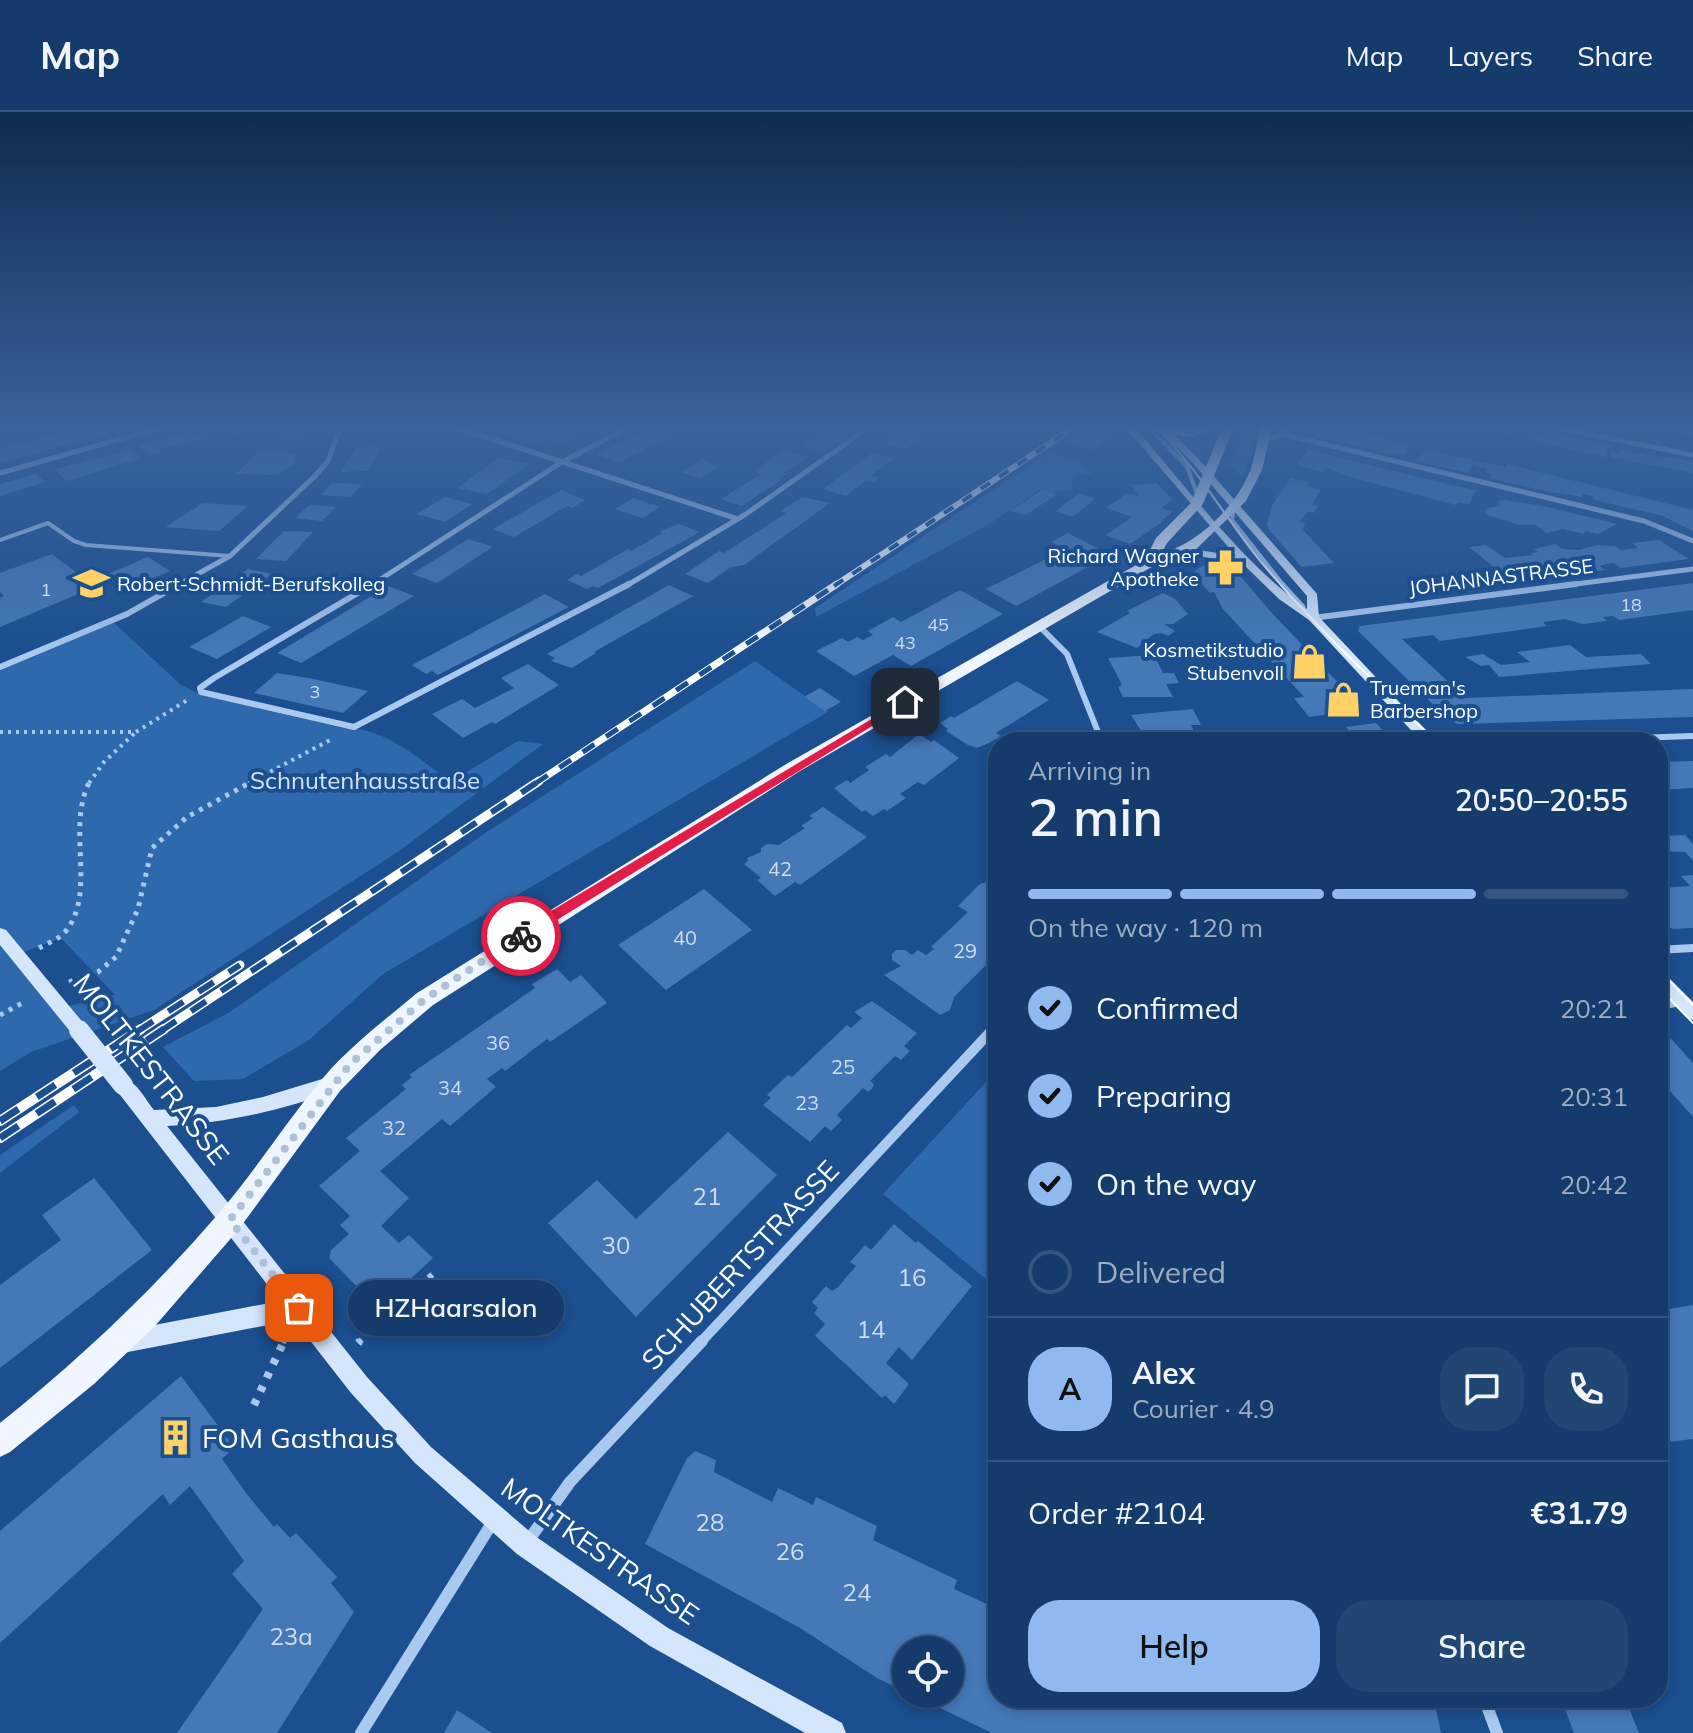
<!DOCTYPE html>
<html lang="en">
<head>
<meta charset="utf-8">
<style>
	body { margin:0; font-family:Mulish,sans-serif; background:#214673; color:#f1f3f6; height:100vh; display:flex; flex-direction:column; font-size:30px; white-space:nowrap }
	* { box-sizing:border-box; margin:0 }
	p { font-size:26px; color:#9dadc1 }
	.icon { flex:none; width:44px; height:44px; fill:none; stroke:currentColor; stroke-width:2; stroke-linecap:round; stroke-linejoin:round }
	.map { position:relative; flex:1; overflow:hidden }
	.panel { position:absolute; left:988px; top:620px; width:680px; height:976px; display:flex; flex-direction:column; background:#143b6b; border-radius:32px; box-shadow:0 4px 12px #0003,0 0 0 2px #33557e }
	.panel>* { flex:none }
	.tools { position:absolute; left:892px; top:1524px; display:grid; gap:16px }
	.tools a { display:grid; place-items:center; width:72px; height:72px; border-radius:50%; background:#143b6b; box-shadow:0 4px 12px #0003,0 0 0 2px #33557e; font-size:40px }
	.pin { position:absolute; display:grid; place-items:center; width:68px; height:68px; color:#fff; margin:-34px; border-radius:16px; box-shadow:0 4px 12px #0006 }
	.courier { position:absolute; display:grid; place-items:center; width:80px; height:80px; margin:-40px; border:6px solid #e11d48; border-radius:50%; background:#fff; color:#222; box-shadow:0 2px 10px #0007 }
	.bubble { position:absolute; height:56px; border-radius:28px; background:#143b6b; box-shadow:0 4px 12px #0003,0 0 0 2px #33557e; font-size:26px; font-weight:600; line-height:56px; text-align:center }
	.headline em { font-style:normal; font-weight:600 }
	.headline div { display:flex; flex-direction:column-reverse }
	.headline { display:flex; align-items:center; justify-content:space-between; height:136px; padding:0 40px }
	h1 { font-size:52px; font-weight:600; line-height:60px }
	.bar { display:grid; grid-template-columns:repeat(4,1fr); gap:12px 8px; align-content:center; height:96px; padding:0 40px }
	.bar i { height:10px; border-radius:6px; background:#33557e }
	.bar .selected { background:#90b9f0 }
	.bar p { grid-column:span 4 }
	.line { display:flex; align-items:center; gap:20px; padding:0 40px; border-top:2px solid #33557e }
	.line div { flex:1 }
	.round { display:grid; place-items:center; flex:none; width:84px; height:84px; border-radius:32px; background:#214673 }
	ol { padding:0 40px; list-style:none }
	li { display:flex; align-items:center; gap:24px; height:88px }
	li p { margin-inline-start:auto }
	li .icon { padding:8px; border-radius:50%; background:#90b9f0; color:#111; stroke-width:4 }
	li:last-child { color:#9dadc1 }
	li i { width:44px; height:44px; border:4px solid #33557e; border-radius:50% }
	.cta { display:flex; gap:16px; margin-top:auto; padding:16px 40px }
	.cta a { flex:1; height:92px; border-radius:32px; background:#90b9f0; color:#111; font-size:32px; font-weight:600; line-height:92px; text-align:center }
	.cta a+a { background:#214673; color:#f1f3f6 }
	header { display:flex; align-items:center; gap:48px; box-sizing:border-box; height:112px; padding:0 40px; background:#143b6b; border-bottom:2px solid #33557e }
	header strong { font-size:38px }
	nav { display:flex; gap:44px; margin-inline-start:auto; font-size:28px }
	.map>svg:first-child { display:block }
</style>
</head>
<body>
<header>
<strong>Map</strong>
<nav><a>Map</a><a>Layers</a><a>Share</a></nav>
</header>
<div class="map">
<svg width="1693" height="1621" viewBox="0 0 1693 1621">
	<rect width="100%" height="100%" fill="#1b4f8f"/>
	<path fill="#2e69ad" d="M1245 316H1256L1243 365 1230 353Z
		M1050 340 1079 349 1091 362 1073 364 1072 378 1053 380 1042 376 986 414 816 505 815 496Z
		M112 509 181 573 201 583 343 616C384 615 419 646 450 670L518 629 543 632 399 739 154 898 31 940 0 959V823L60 896 115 883 61 826 19 842 0 819V555Z
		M755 549 828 600 383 862 309 928 243 967 194 969 163 935 230 900 488 719Z
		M998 957V1177L883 1082Z
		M74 993 79 1000 0 1061V1043Z"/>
	<path fill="#4478b7" d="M76 316 125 317 0 351V338L5 335Z
		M224 316H259V317L229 324Z
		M278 316 308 317 311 316 307 325 285 328H281L282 322H277Z
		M485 316H533L554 323 569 316 583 321 562 332 546 327 535 332Z
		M654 316H687L619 350 596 343 637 321 641 323Z
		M827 316 853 318 823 340 802 334Z
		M931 316 907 337 885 332 903 316Z
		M1067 316 1076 319 1100 316 1118 321 1094 338 1063 328 1072 322 1054 317Z
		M1322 316H1353L1352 318 1410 333 1405 342 1400 341 1397 344 1317 324Z
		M1481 316H1519L1516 325Z
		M1662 316H1693V326L1661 317Z
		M192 320 194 323 210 320 214 324 160 337 161 341 150 343 138 333Z
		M1525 320 1547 325 1549 320 1609 332 1606 345 1532 329 1533 326 1524 325Z
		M382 334 369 359 341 360 355 336Z
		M131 337 141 346 83 364 66 369 55 357Z
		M785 338 808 345 783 361 786 362 778 367 781 368 742 394 721 387 761 362 753 359Z
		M1308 338 1452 373 1476 378 1469 392 1458 390 1456 393 1350 365 1326 355 1323 360 1298 354 1300 350H1298Z
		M1427 338 1506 355 1507 352 1693 398V419L1663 404 1595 388 1592 384 1583 382 1582 385 1545 379 1490 366 1492 362 1487 361V357L1472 353 1468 361 1415 349Z
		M1621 339 1693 349V361L1610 345V340L1620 342Z
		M258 340 298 341 293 347 297 350 277 363 236 362Z
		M872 341 894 346 871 364 878 366 873 370 866 368 846 384 823 377Z
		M499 346 529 352 487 382 457 376Z
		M703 347 719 355 700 366 681 360Z
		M36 362 45 370 0 384V372Z
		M1291 366 1309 370 1306 374 1320 378 1312 393 1318 394 1314 401 1309 399 1299 410 1305 411 1303 418 1334 451 1302 455 1269 418 1267 412 1272 393Z
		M332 371 362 372 351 385 321 383Z
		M1157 371 1172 388 1161 396 1172 400 1160 410H1162L1130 432 1106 423 1132 405 1106 396 1127 381 1139 384 1130 373Z
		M1043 377 1057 382 1026 403 1010 399Z
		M561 378 585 388 572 396 567 394 514 425 493 417Z
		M1079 381 1095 387 1072 405 1056 399Z
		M445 385 473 392 445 410 417 402Z
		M802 385 830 391 744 453 731 455 708 471 685 462 719 439 724 441 786 401 780 399Z
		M633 386 660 395 642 406 615 397Z
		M1505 388 1543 394 1617 412 1598 422 1585 419 1584 422 1563 417 1546 421 1536 413H1520L1484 402 1487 396 1500 394 1499 389Z
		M203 391 248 394 219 419 166 415Z
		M310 393 336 395 322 409 295 406Z
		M679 412 700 420 598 476 593 474 587 477 567 468 577 462 581 464 628 437 631 439 663 421 659 420Z
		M284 419 313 420 286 449 256 447Z
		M1068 421 1110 443 1016 494 986 477 1066 437 1051 430Z
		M468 427 493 435 437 471 412 462Z
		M1659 428 1689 447 1621 456 1614 451 1605 452 1600 454 1605 458 1512 470 1469 435 1486 433 1505 446 1533 443 1530 441 1538 440 1534 437 1555 432 1562 437 1579 438 1597 433 1615 434 1621 438 1638 436 1632 431Z
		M52 442 89 470 148 445 170 459 130 476 116 466 0 515V486L4 484 0 480V461Z
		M1229 451 1271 500 1363 597 1309 605 1294 586 1304 585 1223 497 1214 480 1210 481 1192 461 1202 454Z
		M248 457 272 462 226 495 201 490Z
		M1693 471V498L1619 508 1613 504 1603 505 1607 509 1583 512 1565 507 1543 510 1547 514 1440 529 1433 523 1402 527 1466 586 1693 577V605L1458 612 1449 608 1358 519 1360 514Z
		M669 473 693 484 594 540 596 541 572 556 551 549 555 546 547 542Z
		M388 474 414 484 301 551 277 541Z
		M960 478 1003 502 911 554 893 543 854 564 816 539 842 526 848 530 857 525 863 528 873 523 868 519 893 505 901 510Z
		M1163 481 1175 487 1188 502 1173 512H1164L1175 519 1168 524 1161 521 1154 522 1137 536 1097 520 1130 501 1127 499Z
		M545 482 569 495 438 563 432 559 426 562 412 553Z
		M243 504 271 515 217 547 189 535Z
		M1570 533 1586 545 1641 542 1651 552 1499 565 1489 553 1481 554 1465 545 1483 542 1501 553 1530 550 1517 540Z
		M1154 543 1163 561H1174L1179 571 1166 572 1173 585H1123L1118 575 1122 573 1108 546Z
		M528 552 559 573 495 612 492 610 463 626 432 602 462 587 475 596 514 576 501 566Z
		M277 561 314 567 368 579 343 601 254 581Z
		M1017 569 1049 588 996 621 1001 624 989 631 977 636 968 633 946 619 948 617 940 611 951 604 954 606Z
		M820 576 841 590 825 599 804 585Z
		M1193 597 1201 613H1191L1199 630H1148L1131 603Z
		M1376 611 1394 630H1359L1346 615Z
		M919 622 931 630 934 628 959 646 924 673 918 670 900 682 906 686 887 699 884 697 873 704 865 698 862 700 834 676 847 668 850 671 869 658 865 655 886 642 890 645Z
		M1693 649V676L1658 678V650Z
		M823 695 867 725 800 773 795 770 775 784 757 768 761 766 744 752 748 749 747 746 761 740V736L767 732 779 733 805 716 801 714 813 706 809 704Z
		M1685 723 1693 732V749L1685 740 1658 739V724Z
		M1693 763V816L1673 817 1658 811V770L1664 776 1690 774 1681 764Z
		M987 770 995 776 998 773V841L954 885 950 898 940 903 884 863 901 854 892 848V842L896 838H905L912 843 918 838 926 843 934 837 931 835 968 800 958 794 980 772Z
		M704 777 752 818 666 878 618 833Z
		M557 857 570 870 581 863 607 891 550 930 547 927 505 959 502 956 487 967 496 975 450 1014 442 1007 380 1059 409 1086 381 1114 399 1131 409 1123 433 1146 379 1197 329 1146 331 1138 349 1122 340 1113 350 1104 319 1074 360 1039 346 1026 406 977 402 973 412 965 409 963 515 890 535 876 532 872Z
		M872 889 917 921 904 934 910 939 901 948 895 944 870 969 874 972 872 977 868 980 863 976 837 1003 842 1008 831 1019 825 1014 810 1030 763 993 771 986 767 983 788 963 792 965 847 913 851 916 862 906 854 900Z
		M1665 920 1693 951V1005L1663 971 1658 972V922Z
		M728 1020 777 1063 636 1205 548 1111 597 1068 636 1107Z
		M94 1066 152 1138 0 1256V1173L61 1128 42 1103Z
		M894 1112 916 1131 918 1129 972 1174 912 1248 899 1235 886 1251 909 1272 894 1292 885 1283 882 1286 815 1224 825 1212 814 1201 818 1196 812 1190 826 1174 832 1179 838 1175 856 1154 850 1150 865 1133 871 1138Z
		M1693 1193V1327L1668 1330 1658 1313V1211L1670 1209 1663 1198Z
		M181 1264 234 1335 222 1347 246 1381 274 1415 277 1412 290 1426 296 1421 337 1465 331 1471 354 1500 277 1621H177L263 1497 232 1462 244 1449 190 1374 170 1393 163 1382 0 1531V1419Z
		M695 1339 716 1348 714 1360 772 1390 778 1376 813 1393 816 1385 877 1414 873 1428 957 1468 954 1477 998 1497V1586H1421L1434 1588 1441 1621H992L911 1582H950V1538H906V1580L877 1566 800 1516 645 1432 687 1346Z
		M1573 1586H1625L1639 1621H1574L1562 1589H1574Z
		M457 1598 492 1621H444Z"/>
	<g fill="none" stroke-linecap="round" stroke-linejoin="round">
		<path stroke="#a9c9ee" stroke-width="4" stroke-dasharray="3 5" stroke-linecap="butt" d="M0 620H136L189 587
			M89 671 104 650 136 620
			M249 671 332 627"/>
		<path stroke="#a9c9ee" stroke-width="5" stroke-dasharray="4 6" stroke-linecap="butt" d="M39 836C48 831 59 827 65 820 98 781 65 715 90 669
			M69 870 98 860 116 845 138 797 152 736 187 705 253 669
			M0 903 26 889"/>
		<path stroke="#a9c9ee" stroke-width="6" stroke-dasharray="5 7" stroke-linecap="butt" d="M283 1231 287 1222
			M358 1231 435 1160"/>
		<path stroke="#a9c9ee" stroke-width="8" stroke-dasharray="6 9" stroke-linecap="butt" d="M358 1231 360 1229
			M254 1293 284 1229"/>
		<path stroke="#a9c9ee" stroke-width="4" d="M1149 316 1187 354 1197 382
			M1234 396 1232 408 1284 474
			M0 428 48 411 74 429 86 433 230 444"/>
		<path stroke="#a9c9ee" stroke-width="5" d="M1282 472 1303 495"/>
		<path stroke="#a9c9ee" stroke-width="5" d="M458 316 738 407
			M1557 316 1693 343
			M1282 322 1644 409 1693 429
			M1263 329 1282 322 1288 316
			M0 361 159 316
			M176 474 230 444 315 364 328 349 340 316
			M370 474 562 350 627 316
			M626 474 746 402 868 316
			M1560 474 1693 457"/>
		<path stroke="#a9c9ee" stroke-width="6" d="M373 472 214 566 200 576 201 580 354 615 629 472
			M1313 506 1576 472
			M1039 514 1067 542 1102 630
			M0 555 127 502 180 472
			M1518 630 1693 624"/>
		<path stroke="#a9c9ee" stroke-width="8" d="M1658 838 1693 836
			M1658 894 1681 890
			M991 919 998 912"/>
		<path stroke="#a9c9ee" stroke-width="10" d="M700 1231 993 917"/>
		<path stroke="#a9c9ee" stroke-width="12" d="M528 1429 570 1370 702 1229
			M1484 1586 1497 1621
			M361 1621 494 1408"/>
		<path fill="#d6e6fa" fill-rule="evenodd" d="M1126 316H1135C1187 375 1243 452 1307 497V484L1191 349 1157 316 1191 319 1220 316 1191 325 1173 322 1197 345 1317 482 1319 505 1437 630H1422L1309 508 1279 487 1243 452 1182 441 1181 439 1186 436 1236 444Z
			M0 816 6 818 85 913 88 918 85 923 79 925 73 923 0 833Z
			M1658 859 1664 861 1693 890V908L1687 906 1658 877Z
			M332 964 338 966 341 972 338 978C282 998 227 1011 167 1014L367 1265 431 1335 535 1424 668 1516 842 1611 846 1621H805L650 1534 517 1442 415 1351 351 1281 294 1208 123 1241 115 1238 112 1230 115 1222 123 1219 280 1189 117 979 114 973 117 967C133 962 144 986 154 998L216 995 263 985Z"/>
		<path fill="#f0f6ff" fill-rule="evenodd" d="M1222 316H1233L1203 392 1167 431 1161 442C1198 431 1235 396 1250 359 1255 346 1257 330 1260 316H1272L1262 358 1246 389 1191 442 1155 453 800 659 433 893 380 938 340 979 239 1117 155 1214 94 1272 10 1340 0 1345V1311C80 1247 152 1179 219 1101 256 1058 286 1010 323 966 350 934 385 908 417 881L788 651 1145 448 1156 426 1191 391Z"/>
		<path stroke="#fff" stroke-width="2" d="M1156 316C1198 356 1225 406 1262 451 1315 515 1377 572 1437 630
			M1658 857 1693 893
			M1658 874 1693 911"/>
		<defs>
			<path id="rail-far3" d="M834 474 1073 316"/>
			<path id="rail-far2" d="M536 671 837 472"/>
			<path id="rail-far1" d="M138 919 240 853
				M161 919 539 669"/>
			<path id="rail" d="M0 1009 141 917
				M0 1026 164 917"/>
		</defs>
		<use href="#rail-far3" stroke="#fff" stroke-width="6"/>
		<use href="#rail-far2" stroke="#fff" stroke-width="7"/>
		<use href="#rail-far1" stroke="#fff" stroke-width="9"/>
		<use href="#rail" stroke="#fff" stroke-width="10"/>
		<use href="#rail-far3" stroke="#1b4f8f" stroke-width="4" stroke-dasharray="11" stroke-linecap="butt"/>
		<use href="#rail-far2" stroke="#1b4f8f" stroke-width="5" stroke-dasharray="14" stroke-linecap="butt"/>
		<use href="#rail-far1" stroke="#1b4f8f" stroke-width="6" stroke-dasharray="18" stroke-linecap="butt"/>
		<use href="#rail" stroke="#1b4f8f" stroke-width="7" stroke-dasharray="22" stroke-linecap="butt"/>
		<path stroke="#d6e6fa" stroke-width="20" d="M79 918 123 973"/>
	</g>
	<linearGradient id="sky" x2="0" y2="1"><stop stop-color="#0f2b4f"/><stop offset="0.58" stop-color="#39639b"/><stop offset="1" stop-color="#39639b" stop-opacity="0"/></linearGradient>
	<rect width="1693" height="543" fill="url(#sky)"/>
	<path fill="#e11d48" d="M905 587 908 588V592L526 827H516V820Z"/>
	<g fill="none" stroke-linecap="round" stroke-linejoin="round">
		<path stroke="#afc1d8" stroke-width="8" stroke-dasharray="0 14.4" d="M299 1196 230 1108 350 952 425 887 521 824"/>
	</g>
	<defs>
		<symbol id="pharmacy-bare" viewBox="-9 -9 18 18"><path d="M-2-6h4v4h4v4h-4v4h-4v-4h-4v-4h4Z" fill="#ffd166" stroke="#1b4f8f" stroke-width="2.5" paint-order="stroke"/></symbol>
		<symbol id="university-bare" viewBox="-9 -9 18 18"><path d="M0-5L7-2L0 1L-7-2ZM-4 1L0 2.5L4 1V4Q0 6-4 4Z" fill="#ffd166" stroke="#1b4f8f" stroke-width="2.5" paint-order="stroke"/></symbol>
		<symbol id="shop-bare" viewBox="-9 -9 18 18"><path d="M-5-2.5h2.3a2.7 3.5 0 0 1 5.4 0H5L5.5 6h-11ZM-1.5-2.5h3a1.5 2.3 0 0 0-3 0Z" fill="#ffd166" stroke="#1b4f8f" stroke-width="2.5" paint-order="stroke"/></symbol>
		<symbol id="building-bare" viewBox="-9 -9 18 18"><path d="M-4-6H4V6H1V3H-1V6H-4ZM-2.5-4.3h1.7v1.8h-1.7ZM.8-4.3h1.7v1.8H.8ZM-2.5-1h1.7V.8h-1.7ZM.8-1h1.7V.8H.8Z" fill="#ffd166" stroke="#1b4f8f" stroke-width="2.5" paint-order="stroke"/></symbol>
	</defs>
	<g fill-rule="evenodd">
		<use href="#pharmacy-bare" x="1200" y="430" width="51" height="51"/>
		<use href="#university-bare" x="66" y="446" width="51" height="51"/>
		<use href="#shop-bare" x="1284" y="524" width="51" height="51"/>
		<use href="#shop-bare" x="1318" y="562" width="51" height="51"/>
		<use href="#building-bare" x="150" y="1300" width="51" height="51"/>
	</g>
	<g text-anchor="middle" stroke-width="8" stroke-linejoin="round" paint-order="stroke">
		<g font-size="18" fill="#d0dded">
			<text x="46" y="484">1</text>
			<text x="1631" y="499">18</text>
			<text x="938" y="519">45</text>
			<text x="905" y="537">43</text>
			<text x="315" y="586">3</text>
		</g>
		<g font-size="20" fill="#fff" stroke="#1b4f8f" text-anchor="end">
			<text x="1199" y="451">Richard Wagner<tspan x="1199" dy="23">Apotheke</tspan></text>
			<text x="117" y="479" text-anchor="start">Robert-Schmidt-Berufskolleg</text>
			<text x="1284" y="545">Kosmetikstudio<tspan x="1284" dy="23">Stubenvoll</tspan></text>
			<text x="1370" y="583" text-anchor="start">Trueman's<tspan x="1370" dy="23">Barbershop</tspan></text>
		</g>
		<g font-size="20" fill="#fff" stroke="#1b4f8f">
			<text transform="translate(1501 465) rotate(-7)" y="7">JOHANNASTRASSE</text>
		</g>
		<g font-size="20" fill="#d0dded">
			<text x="780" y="764">42</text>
			<text x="685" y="833">40</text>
			<text x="965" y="846">29</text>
			<text x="498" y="938">36</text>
			<text x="843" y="962">25</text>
			<text x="450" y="983">34</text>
			<text x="807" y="998">23</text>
			<text x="394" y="1023">32</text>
		</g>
		<g font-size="24" fill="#cfe3fa" stroke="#1b4f8f">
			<text x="365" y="677">Schnutenhausstraße</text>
		</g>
		<g font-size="24" fill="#d0dded">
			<text x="707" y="1093">21</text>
			<text x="616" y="1142">30</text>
			<text x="912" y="1174">16</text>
			<text x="871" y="1226">14</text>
			<text x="710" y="1419">28</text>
			<text x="790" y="1448">26</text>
			<text x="857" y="1489">24</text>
			<text x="291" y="1533">23a</text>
		</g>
		<g font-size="28" fill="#fff" stroke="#1b4f8f">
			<text transform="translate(151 957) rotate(52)" y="10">MOLTKESTRASSE</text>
			<text transform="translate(740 1153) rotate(-47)" y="10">SCHUBERTSTRASSE</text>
			<text transform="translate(600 1439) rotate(35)" y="10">MOLTKESTRASSE</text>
		</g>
		<g font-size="28" fill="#fff" stroke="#1b4f8f" text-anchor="start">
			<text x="202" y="1336">FOM Gasthaus</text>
		</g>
	</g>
</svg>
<div class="tools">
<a><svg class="icon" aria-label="locate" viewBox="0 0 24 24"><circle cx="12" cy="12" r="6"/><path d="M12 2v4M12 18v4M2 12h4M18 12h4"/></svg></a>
</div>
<div class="pin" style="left:299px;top:1196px;background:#ea580c"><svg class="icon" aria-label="bag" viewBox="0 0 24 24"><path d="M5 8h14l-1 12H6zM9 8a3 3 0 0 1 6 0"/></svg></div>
<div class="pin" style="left:905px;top:590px;background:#1f2937"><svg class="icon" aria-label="home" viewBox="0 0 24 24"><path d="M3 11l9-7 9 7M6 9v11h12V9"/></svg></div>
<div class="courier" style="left:521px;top:824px"><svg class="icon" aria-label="bike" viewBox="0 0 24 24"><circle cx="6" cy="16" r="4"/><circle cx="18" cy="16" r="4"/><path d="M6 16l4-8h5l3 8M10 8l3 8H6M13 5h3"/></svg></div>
<div class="bubble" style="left:348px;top:1168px;width:216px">HZHaarsalon</div>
<section class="panel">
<div class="headline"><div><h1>2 min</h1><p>Arriving in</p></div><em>20:50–20:55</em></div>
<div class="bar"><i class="selected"></i><i class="selected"></i><i class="selected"></i><i></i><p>On the way · 120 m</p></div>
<ol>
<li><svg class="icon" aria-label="check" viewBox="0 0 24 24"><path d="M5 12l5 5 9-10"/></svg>Confirmed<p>20:21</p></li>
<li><svg class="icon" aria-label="check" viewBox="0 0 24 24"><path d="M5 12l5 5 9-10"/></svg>Preparing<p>20:31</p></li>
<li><svg class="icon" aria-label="check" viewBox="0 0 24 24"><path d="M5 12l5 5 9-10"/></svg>On the way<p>20:42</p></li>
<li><i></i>Delivered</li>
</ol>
<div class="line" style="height:144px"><b class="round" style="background:#90b9f0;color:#111">A</b><div><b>Alex</b><p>Courier · 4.9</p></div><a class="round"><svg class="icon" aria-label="chat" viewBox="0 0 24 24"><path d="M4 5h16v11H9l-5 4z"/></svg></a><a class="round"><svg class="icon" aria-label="phone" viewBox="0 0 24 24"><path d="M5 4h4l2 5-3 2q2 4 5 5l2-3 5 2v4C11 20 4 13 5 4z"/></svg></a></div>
<div class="line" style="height:104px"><div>Order #2104</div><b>€31.79</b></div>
<div class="cta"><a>Help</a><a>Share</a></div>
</section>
</div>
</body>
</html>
